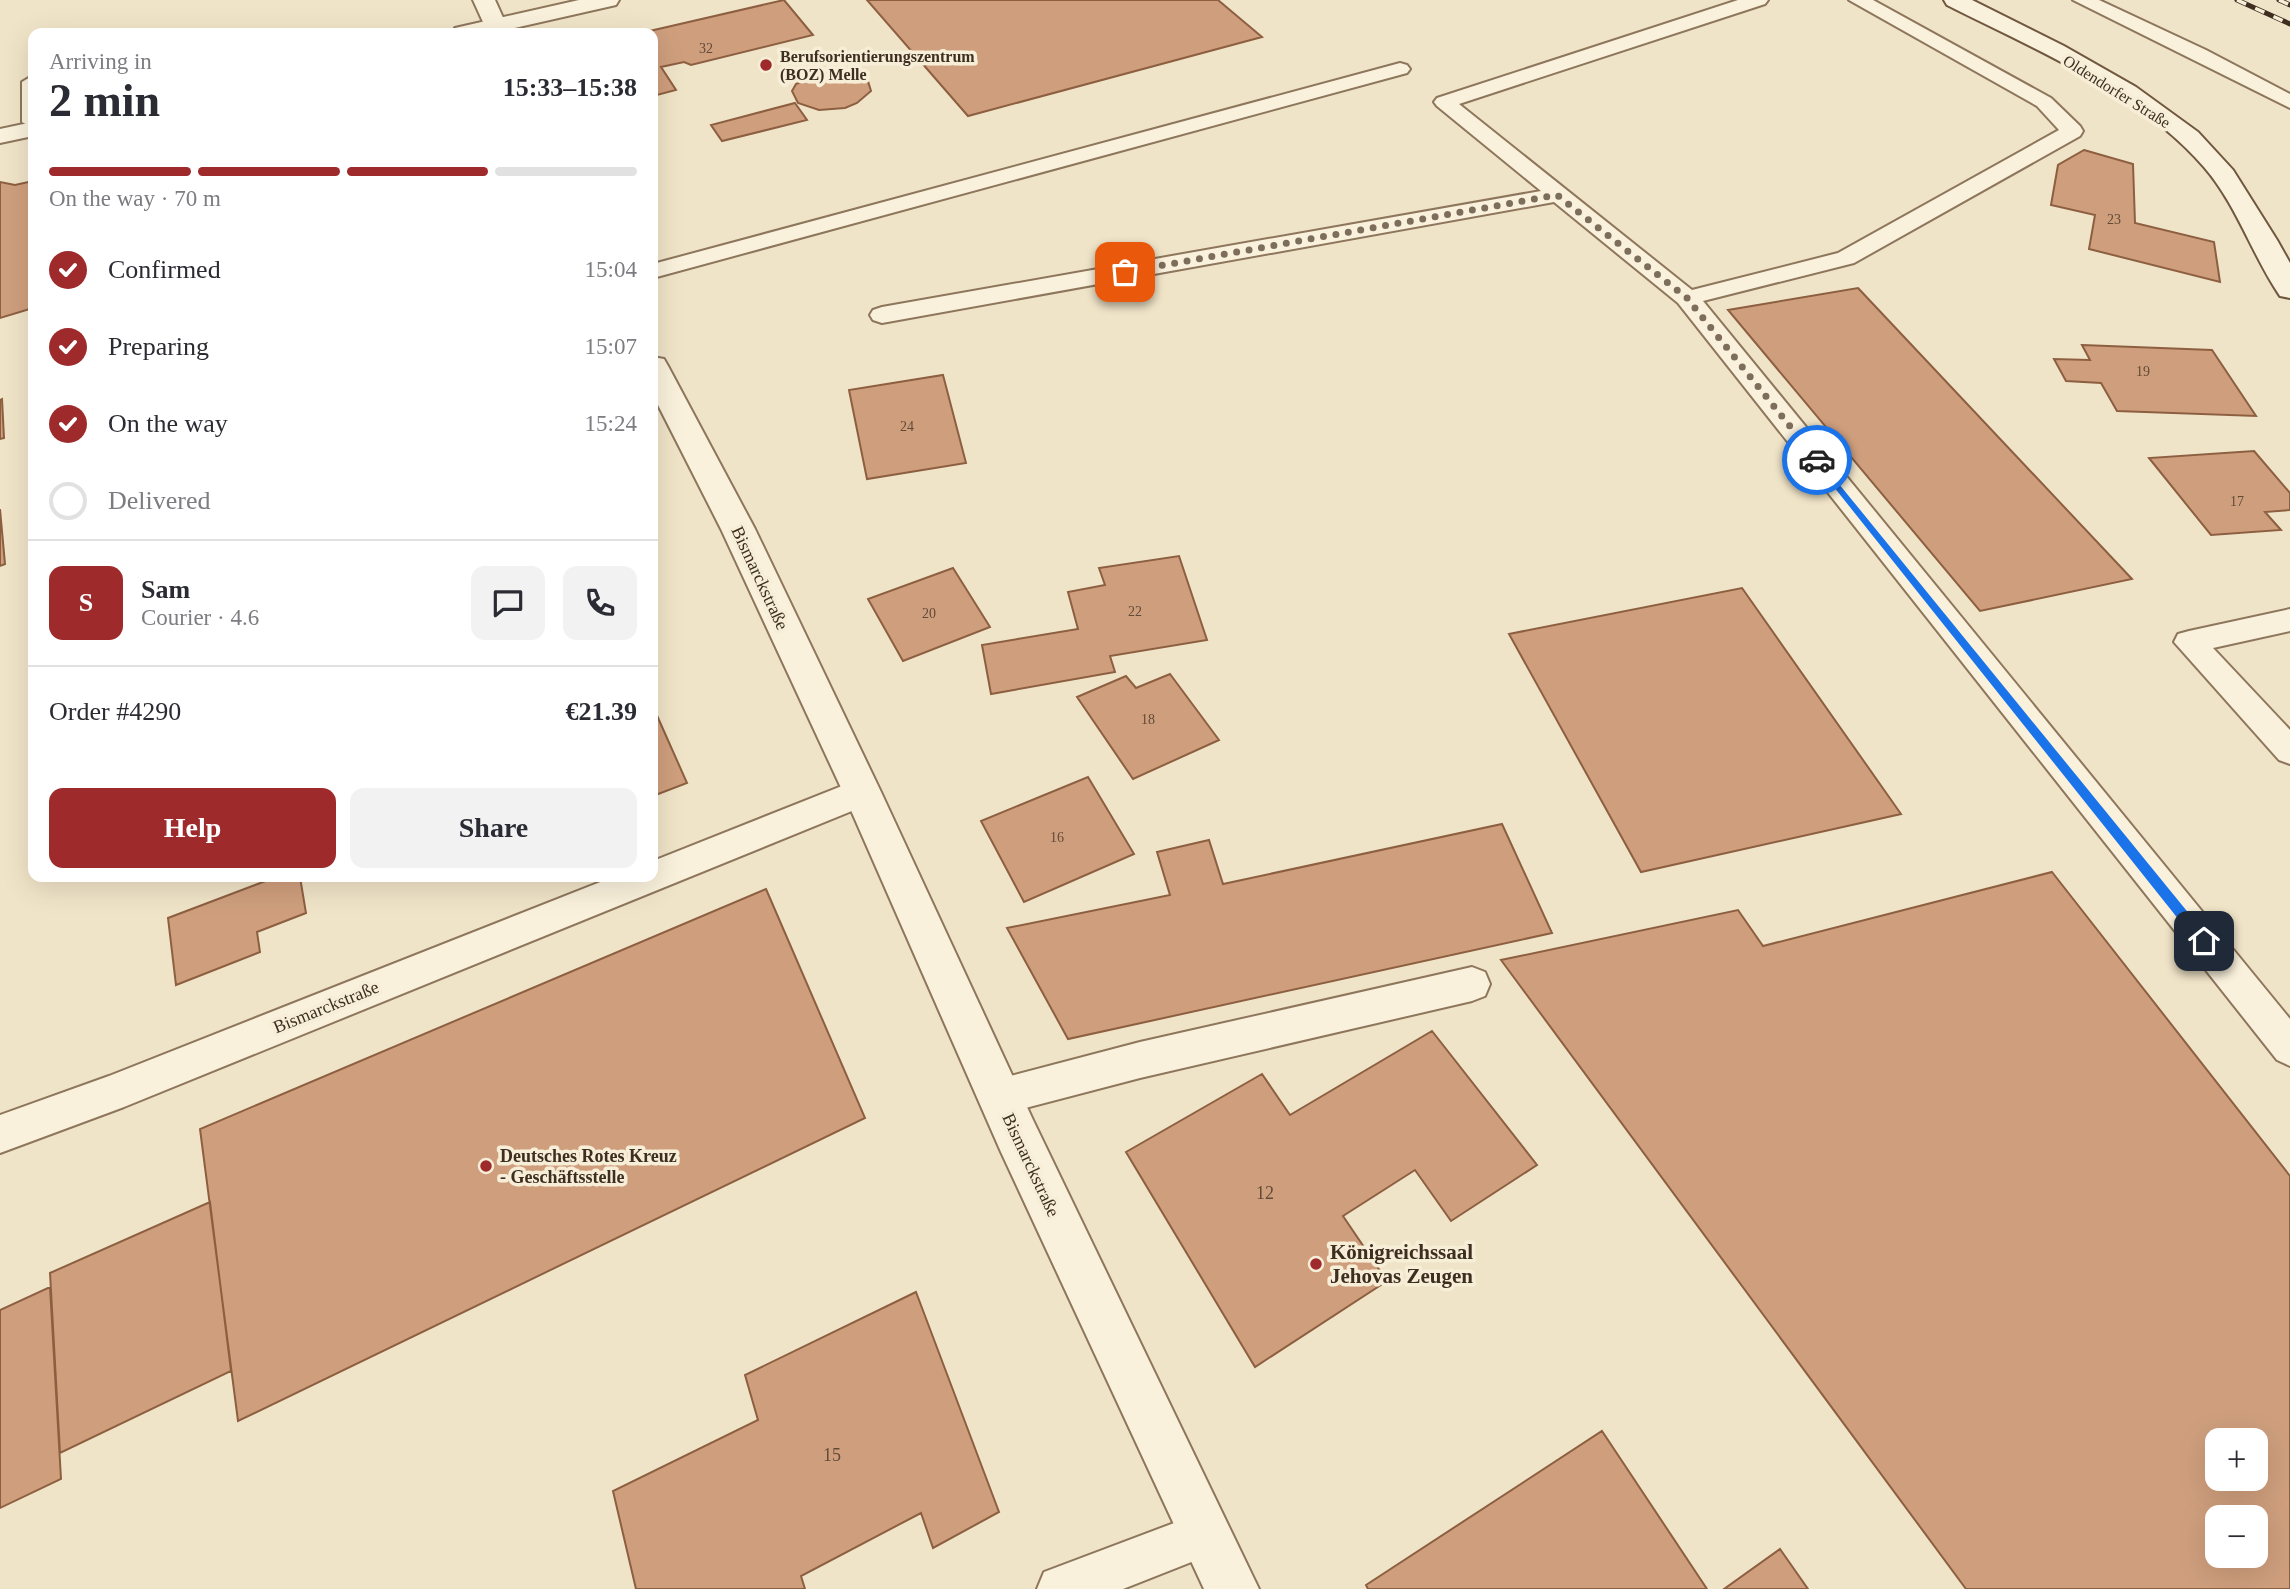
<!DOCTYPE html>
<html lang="en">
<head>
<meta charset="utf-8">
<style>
	body { margin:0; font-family:Georgia,serif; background:#f2f2f3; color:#2b2b33; height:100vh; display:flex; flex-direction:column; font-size:26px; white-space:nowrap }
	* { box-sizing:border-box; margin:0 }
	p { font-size:23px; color:#7c7c81 }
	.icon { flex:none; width:38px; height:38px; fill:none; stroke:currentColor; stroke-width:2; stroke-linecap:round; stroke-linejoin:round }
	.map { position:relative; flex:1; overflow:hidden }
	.side { position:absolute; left:28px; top:28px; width:630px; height:854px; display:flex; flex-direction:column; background:#fff; border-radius:14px; box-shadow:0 7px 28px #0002 }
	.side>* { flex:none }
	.buttons { position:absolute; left:2205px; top:1428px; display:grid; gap:14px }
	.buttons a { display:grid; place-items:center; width:63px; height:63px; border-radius:14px; background:#fff; box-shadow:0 7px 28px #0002; font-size:35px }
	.pin { position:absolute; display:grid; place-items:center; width:60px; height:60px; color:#fff; margin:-30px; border-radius:14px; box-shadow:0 4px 10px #0006 }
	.courier { position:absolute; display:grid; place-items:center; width:70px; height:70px; margin:-35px; border:5px solid #1a73e8; border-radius:50%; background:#fff; color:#222; box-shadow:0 2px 9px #0007 }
	.summary em { font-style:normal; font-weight:700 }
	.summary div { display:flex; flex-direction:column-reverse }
	.summary { display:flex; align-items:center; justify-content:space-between; height:119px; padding:0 21px }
	h1 { font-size:46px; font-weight:700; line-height:52px }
	.bar { display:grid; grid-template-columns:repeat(4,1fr); gap:10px 7px; align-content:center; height:84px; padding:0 21px }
	.bar i { height:9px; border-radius:5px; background:#e1e1e2 }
	.bar .selected { background:#9e2a2b }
	.bar p { grid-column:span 4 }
	.line { display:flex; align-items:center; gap:18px; padding:0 21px; border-top:2px solid #e1e1e2 }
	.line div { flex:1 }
	.round { display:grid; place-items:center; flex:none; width:74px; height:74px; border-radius:14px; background:#f2f2f3 }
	ol { padding:0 21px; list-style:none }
	li { display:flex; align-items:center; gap:21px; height:77px }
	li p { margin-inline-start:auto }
	li .icon { padding:7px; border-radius:50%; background:#9e2a2b; color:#fff; stroke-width:4 }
	li:last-child { color:#7c7c81 }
	li i { width:38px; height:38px; border:4px solid #e1e1e2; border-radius:50% }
	.primary-button { display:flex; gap:14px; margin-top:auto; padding:14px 21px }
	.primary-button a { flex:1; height:80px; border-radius:14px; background:#9e2a2b; color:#fff; font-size:28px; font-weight:700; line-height:80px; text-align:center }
	.primary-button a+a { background:#f2f2f3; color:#2b2b33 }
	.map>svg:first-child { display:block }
</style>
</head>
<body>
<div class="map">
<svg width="2290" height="1589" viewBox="0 0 2290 1589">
	<rect width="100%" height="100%" fill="#f0e4c8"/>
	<path fill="#cf9f7d" stroke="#8d5f41" stroke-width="2" fill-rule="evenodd" d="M784 0 813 35 691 65 684 62 661 67 676 90 653 96V33H641Z
		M867 0H1218L1262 37 968 116Z
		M824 71 859 74 867 78 871 91 857 103 845 108 819 110 798 103 792 91 796 84Z
		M795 103 807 120 722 141 711 125Z
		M2084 150 2133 164 2135 223 2214 242 2220 282 2089 249 2095 215 2051 205 2058 165Z
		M33 181V308L0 318V182L15 185Z
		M1858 288 2132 579 1980 611 1728 310Z
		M2082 345 2212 350 2256 416 2117 411 2101 383 2066 381 2054 359 2090 360Z
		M943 375 966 463 867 479 849 390Z
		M2 399 4 438 0 439V400Z
		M2254 451 2290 493V510L2265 512 2281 530 2211 535 2149 458Z
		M0 509 5 564 0 566Z
		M1179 556 1207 640 1110 656 1115 672 991 694 982 645 1078 629 1068 592 1105 585 1099 568Z
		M953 568 990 627 903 661 868 599Z
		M1742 588 1901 814 1641 872 1509 634Z
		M1170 674 1219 740 1133 779 1077 697 1126 676 1136 688Z
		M655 711 687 783 653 796V712Z
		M1088 777 1134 854 1024 902 981 821Z
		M1502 824 1552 933 1068 1039 1007 928 1170 895 1157 852 1209 840 1223 884Z
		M2052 872 2290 1176V1589H1966L1501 960 1738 910 1763 946ZM2217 1440H2256V1479H2217ZM2217 1517H2256V1556H2217Z
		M276 877H300L306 913 257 932 260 952 176 985 168 918Z
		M766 889 865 1118 238 1421 200 1129Z
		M1432 1031 1537 1165 1451 1221 1415 1170 1343 1216 1387 1281 1255 1367 1126 1152 1262 1074 1290 1115Z
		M210 1202 231 1371 60 1453 50 1273Z
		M50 1287 61 1479 0 1508V1310Z
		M916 1292 999 1512 933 1548 921 1513 801 1576 805 1589H636L613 1491 758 1420 745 1375Z
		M1602 1431 1707 1589H1368L1366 1585Z
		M1780 1549 1808 1589H1724Z"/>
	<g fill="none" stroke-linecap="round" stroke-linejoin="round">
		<defs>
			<path id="service" d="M1738 0H1768L1765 4 1459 104 1692 290 1838 253 2059 130 2037 106 1849 0H1873L2051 98 2080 126 2083 131 2080 136 1854 263 1703 301 2290 1019V1066L2277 1060 1678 303 1554 202 882 323 873 320 870 315 873 310 882 307 1541 191 1437 106 1434 102 1437 98Z
				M2073 0H2099L2206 50 2290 94V108Z
				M1400 63 1407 65 1410 69 1407 73 653 278V264Z
				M32 76H33V128L22 122V82Z
				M2290 609V631L2213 648 2290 730V764L2279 760 2174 642 2178 634 2189 631Z
				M862 778 874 782 879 792 874 802 124 1107 0 1153V1115L109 1076 613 877H653V861Z
				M1472 967 1485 972 1490 984 1485 996 1472 1001 1140 1078 999 1115 985 1110 980 1097 985 1084 999 1079 1140 1042Z
				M1206 1511 1222 1518 1229 1534 1222 1550 1123 1589H1037L1044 1572Z"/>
			<path id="minor" d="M473 0H495L510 33H488Z
				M653 357 664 359 668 366 755 529 881 792 1033 1120 1259 1589H1204L1001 1152 843 792 721 529 653 395Z"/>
			<path id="tertiary" d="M579 0H619L616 5 492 33H452L455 28Z
				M33 122V136L0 143V129Z"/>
			<path id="secondary" d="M1944 0H1972L2064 46 2136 87 2198 132 2233 170 2277 240 2290 263V298L2280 296C2252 255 2237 205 2204 167 2141 93 2032 48 1947 5Z"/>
		</defs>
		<use href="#service" stroke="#8d765c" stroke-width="4"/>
		<use href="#minor" stroke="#8d765c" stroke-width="4"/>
		<use href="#tertiary" stroke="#8d765c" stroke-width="4"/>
		<use href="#secondary" stroke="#6f573f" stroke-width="4"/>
		<use href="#service" fill="#faf1dc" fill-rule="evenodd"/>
		<use href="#minor" fill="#faf1dc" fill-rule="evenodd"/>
		<use href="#tertiary" fill="#faf1dc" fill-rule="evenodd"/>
		<use href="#secondary" fill="#faf1dc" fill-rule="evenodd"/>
		<defs>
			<path id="rail" d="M2237 0 2290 24
				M2279 0 2290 5"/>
		</defs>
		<use href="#rail" stroke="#3d2e20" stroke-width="5"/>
		<use href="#rail" stroke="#f7eed8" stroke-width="3.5" stroke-dasharray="10" stroke-linecap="butt"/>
	</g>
	<path fill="#1a73e8" d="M1817 457 2208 937V945H2199L1814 462Z"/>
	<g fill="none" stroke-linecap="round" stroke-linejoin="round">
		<path stroke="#7c6e5b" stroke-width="7" stroke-dasharray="0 12.6" d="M1125 272 1557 195 1687 298 1817 460"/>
	</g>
	<g fill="#9e2a2b" stroke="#f7eed8" stroke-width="2.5">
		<circle cx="766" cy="65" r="7"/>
		<circle cx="486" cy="1166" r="7"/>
		<circle cx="1316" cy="1264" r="7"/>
	</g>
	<g text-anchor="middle" stroke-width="7" stroke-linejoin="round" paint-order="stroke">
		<g font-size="14" fill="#624a37">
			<text x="706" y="53">32</text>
			<text x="2114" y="224">23</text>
			<text x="2143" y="376">19</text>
			<text x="907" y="431">24</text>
			<text x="2237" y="506">17</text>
			<text x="1135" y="616">22</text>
			<text x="929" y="618">20</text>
			<text x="1148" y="724">18</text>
			<text x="1057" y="842">16</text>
		</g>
		<g font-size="16" font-weight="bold" fill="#3d2e20" stroke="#f7eed8" text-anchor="start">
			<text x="780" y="62">Berufsorientierungszentrum<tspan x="780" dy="18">(BOZ) Melle</tspan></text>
		</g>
		<g font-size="16" fill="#3d2e20" stroke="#f7eed8">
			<text transform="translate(2117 91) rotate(32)" y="6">Oldendorfer Straße</text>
		</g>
		<g font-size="18" fill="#3d2e20" stroke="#f7eed8">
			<text transform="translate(760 578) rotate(65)" y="6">Bismarckstraße</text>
			<text transform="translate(326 1007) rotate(-22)" y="6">Bismarckstraße</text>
			<text transform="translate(1031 1165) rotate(65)" y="6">Bismarckstraße</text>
		</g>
		<g font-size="18" font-weight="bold" fill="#3d2e20" stroke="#f7eed8" text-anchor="start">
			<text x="500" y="1162">Deutsches Rotes Kreuz<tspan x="500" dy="21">- Geschäftsstelle</tspan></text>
		</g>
		<g font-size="18" fill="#624a37">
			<text x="1265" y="1199">12</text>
			<text x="832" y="1461">15</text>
		</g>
		<g font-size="21" font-weight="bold" fill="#3d2e20" stroke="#f7eed8" text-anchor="start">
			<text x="1330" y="1259">Königreichssaal<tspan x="1330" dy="24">Jehovas Zeugen</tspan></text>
		</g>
	</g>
</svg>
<div class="buttons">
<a>+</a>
<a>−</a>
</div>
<div class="pin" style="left:1125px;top:272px;background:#ea580c"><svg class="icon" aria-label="bag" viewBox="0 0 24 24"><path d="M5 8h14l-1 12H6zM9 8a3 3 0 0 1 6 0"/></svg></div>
<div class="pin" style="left:2204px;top:941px;background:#1f2937"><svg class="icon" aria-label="home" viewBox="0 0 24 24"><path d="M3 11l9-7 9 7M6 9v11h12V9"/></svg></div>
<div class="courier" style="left:1817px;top:460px"><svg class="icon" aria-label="car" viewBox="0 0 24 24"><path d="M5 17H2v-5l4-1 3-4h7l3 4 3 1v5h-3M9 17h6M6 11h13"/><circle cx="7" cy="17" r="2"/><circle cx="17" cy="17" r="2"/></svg></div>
<section class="side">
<div class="summary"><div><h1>2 min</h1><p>Arriving in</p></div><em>15:33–15:38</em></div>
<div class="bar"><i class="selected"></i><i class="selected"></i><i class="selected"></i><i></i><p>On the way · 70 m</p></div>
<ol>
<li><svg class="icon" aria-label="check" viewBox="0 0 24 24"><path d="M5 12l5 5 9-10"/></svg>Confirmed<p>15:04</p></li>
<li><svg class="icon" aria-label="check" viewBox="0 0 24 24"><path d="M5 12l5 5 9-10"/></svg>Preparing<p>15:07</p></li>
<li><svg class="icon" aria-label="check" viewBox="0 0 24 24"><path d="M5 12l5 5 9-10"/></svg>On the way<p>15:24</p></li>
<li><i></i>Delivered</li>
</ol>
<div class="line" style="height:126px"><b class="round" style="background:#9e2a2b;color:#fff">S</b><div><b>Sam</b><p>Courier · 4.6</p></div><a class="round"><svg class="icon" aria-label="chat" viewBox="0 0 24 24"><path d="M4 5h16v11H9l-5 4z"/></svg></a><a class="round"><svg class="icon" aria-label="phone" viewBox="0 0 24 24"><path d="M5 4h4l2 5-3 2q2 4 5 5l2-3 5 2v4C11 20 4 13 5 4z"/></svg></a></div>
<div class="line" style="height:91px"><div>Order #4290</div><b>€21.39</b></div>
<div class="primary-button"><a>Help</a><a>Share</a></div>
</section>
</div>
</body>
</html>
